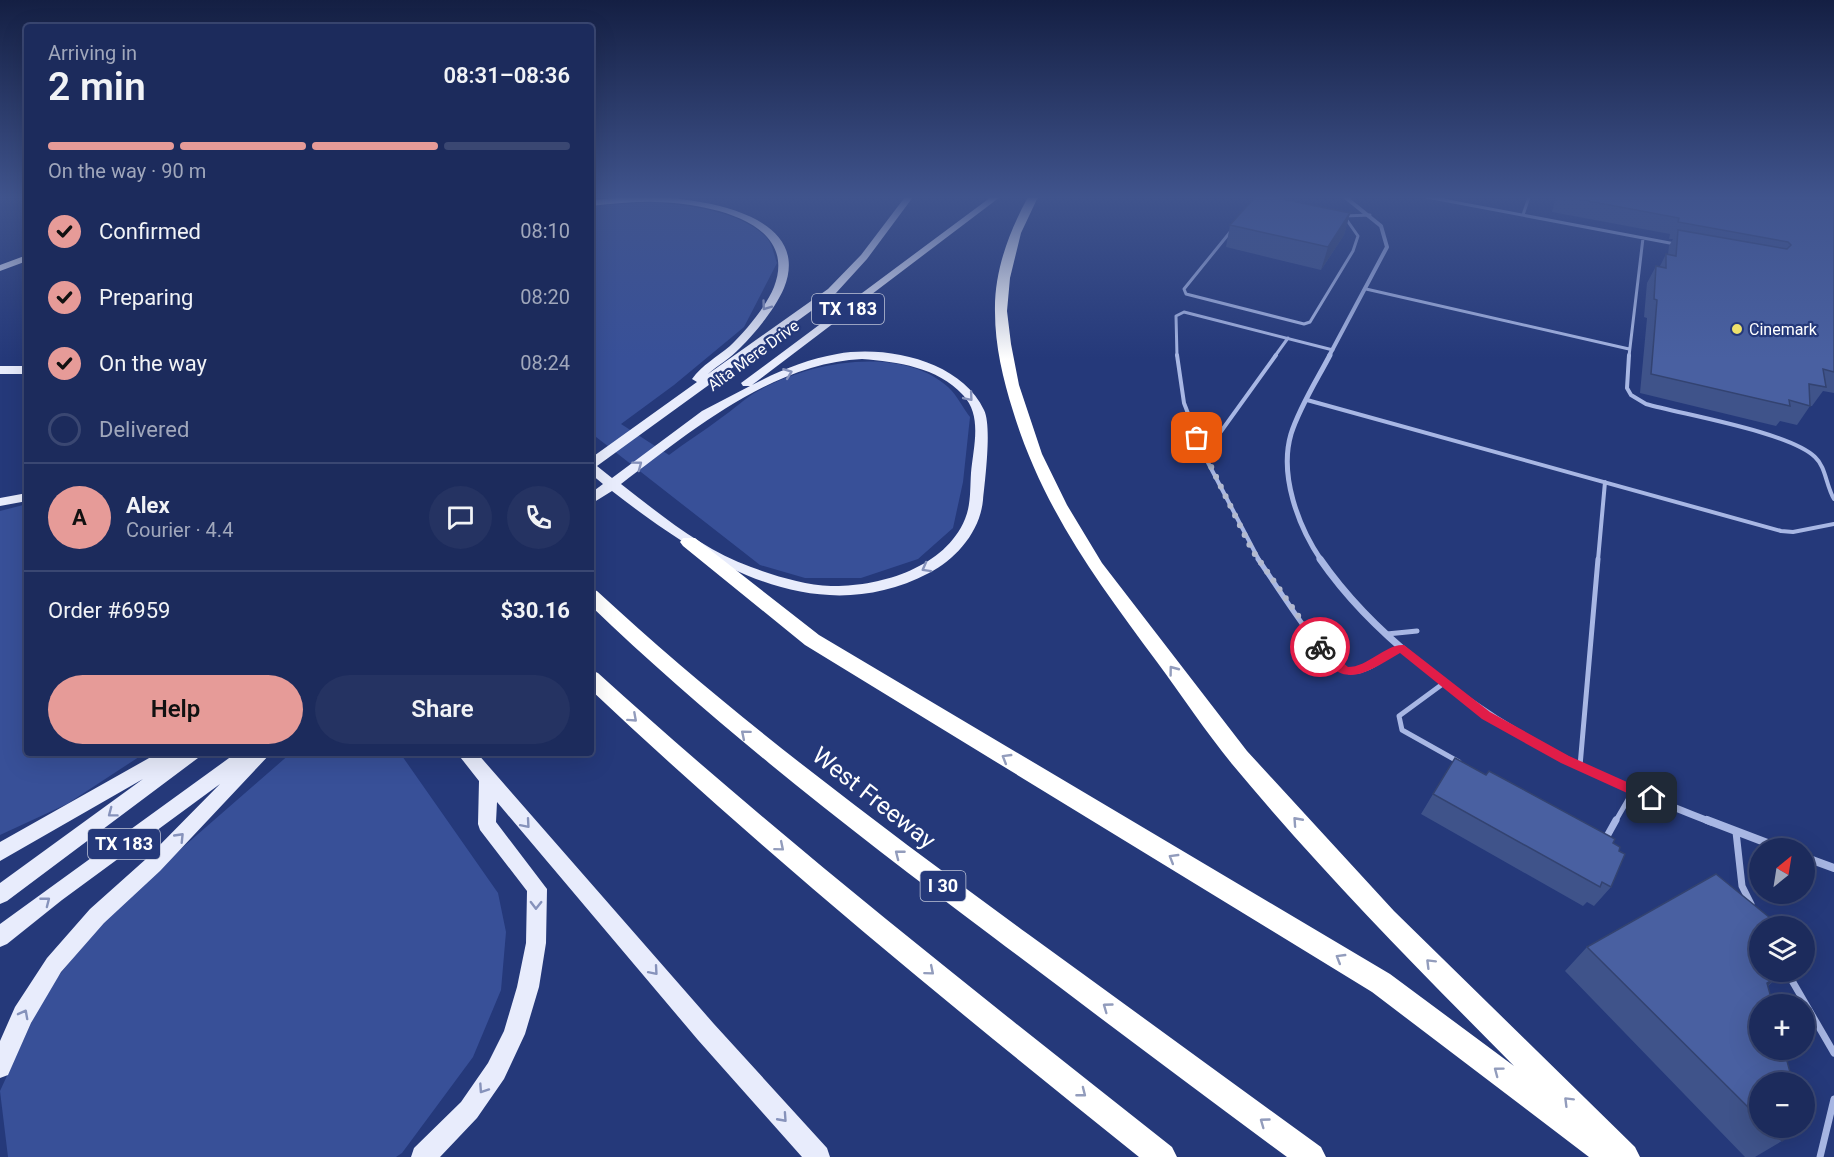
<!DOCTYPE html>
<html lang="en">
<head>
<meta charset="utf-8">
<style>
	body { margin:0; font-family:Roboto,sans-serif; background:#253362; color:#f1f3f6; height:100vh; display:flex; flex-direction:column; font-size:22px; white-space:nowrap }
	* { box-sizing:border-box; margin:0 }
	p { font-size:20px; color:#a0a7bb }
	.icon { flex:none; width:33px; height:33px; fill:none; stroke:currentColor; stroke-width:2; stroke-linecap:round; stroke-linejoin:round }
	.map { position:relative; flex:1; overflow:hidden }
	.sheet { position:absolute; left:24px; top:24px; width:570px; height:732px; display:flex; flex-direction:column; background:#1c2b5c; border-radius:6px; box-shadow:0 6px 24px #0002,0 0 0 2px #3a4772 }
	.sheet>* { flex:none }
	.needle { width:39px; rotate:30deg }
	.controls { position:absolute; left:1749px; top:838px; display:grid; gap:12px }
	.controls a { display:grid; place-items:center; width:66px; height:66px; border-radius:50%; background:#1c2b5c; box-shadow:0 6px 24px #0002,0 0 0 2px #3a4772; font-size:30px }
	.pin { position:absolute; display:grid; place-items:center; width:51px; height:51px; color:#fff; margin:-26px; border-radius:12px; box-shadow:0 3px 9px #0006 }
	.courier { position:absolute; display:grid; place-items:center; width:60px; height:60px; margin:-30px; border:4px solid #e11d48; border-radius:50%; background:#fff; color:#222; box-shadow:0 2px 8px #0007 }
	.headline em { font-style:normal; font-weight:600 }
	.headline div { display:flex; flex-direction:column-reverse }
	.headline { display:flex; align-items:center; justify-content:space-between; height:102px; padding:0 24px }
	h1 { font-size:39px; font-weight:600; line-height:45px }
	.bar { display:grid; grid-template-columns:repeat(4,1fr); gap:9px 6px; align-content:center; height:72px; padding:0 24px }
	.bar i { height:8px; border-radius:4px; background:#3a4772 }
	.bar .selected { background:#e69b98 }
	.bar p { grid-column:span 4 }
	.line { display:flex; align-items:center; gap:15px; padding:0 24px; border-top:2px solid #3a4772 }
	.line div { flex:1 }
	.round { display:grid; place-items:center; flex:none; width:63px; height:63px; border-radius:32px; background:#253362 }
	ol { padding:0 24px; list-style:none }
	li { display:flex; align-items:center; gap:18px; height:66px }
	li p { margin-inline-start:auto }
	li .icon { padding:6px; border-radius:50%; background:#e69b98; color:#111; stroke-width:4 }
	li:last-child { color:#a0a7bb }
	li i { width:33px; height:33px; border:3px solid #3a4772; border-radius:50% }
	.button { display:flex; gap:12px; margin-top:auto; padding:12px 24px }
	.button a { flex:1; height:69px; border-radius:36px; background:#e69b98; color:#111; font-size:24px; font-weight:600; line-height:69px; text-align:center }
	.button a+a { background:#253362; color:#f1f3f6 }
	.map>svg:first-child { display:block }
</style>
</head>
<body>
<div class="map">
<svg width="1834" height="1157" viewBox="0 0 1834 1157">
	<rect width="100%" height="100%" fill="#25397a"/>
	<path fill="#385098" d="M653 202C689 206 739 210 766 237 772 243 774 255 777 263L744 327 674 385 621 424 669 455C686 442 704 431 721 418 733 410 745 398 758 391 808 362 901 344 948 387 957 395 963 408 970 417L963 482 953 528 918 559 861 578H805L760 565 591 433V206Z
		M27 504V753H145L67 804 0 835V511Z
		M291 753H400L498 893 506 932 501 990 473 1057 402 1153 396 1157H8L0 1091 45 993 95 930 182 848Z"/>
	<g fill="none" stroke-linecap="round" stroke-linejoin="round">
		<path stroke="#a8b7e4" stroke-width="3" d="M1427 197 1675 244
			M1523 215 1529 197
			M1231 231 1184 289 1186 294 1304 324 1310 322 1353 251 1358 236 1344 216 1370 215
			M1366 289 1629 349
			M1177 356 1176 316 1184 312 1333 350
			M1275 356 1288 338
			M1629 356 1643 238"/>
		<path stroke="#a8b7e4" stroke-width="4" d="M1177 355 1184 403 1204 455 1259 560
			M1629 355 1627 388 1631 395 1646 404C1685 415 1789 432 1815 457 1826 467 1826 486 1834 499
			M1307 400 1781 531 1793 532 1834 524
			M1204 455 1276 355
			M1598 560 1605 482"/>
		<path stroke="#a8b7e4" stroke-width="5" d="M1258 559C1273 580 1326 666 1346 671 1364 676 1385 657 1400 648
			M1387 634 1417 631
			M1444 683 1399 716 1402 730 1459 762
			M1580 766 1598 559
			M1615 822 1633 791"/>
		<path stroke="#a8b7e4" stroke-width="7" d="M1736 832 1742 886 1751 904
			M1606 838 1616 820
			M1787 972 1834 1053
			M1820 1157 1834 1099"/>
		<path stroke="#a8b7e4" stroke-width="4" d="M1329 356 1387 247 1381 226 1345 197"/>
		<path stroke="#a8b7e4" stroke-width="5" d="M1321 560C1298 526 1279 475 1291 434 1300 406 1317 380 1330 355"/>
		<path stroke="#a8b7e4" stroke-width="7" d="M1320 559C1347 598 1380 631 1417 661 1509 738 1600 779 1711 822"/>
		<path stroke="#a8b7e4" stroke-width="8" d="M1707 820 1783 849
			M1804 857 1834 868"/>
		<path fill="#e8ecfc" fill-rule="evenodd" d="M631 197C681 195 816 208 784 288 775 309 756 332 740 348 731 358 718 365 708 374L828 289 861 255 905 197H913L867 259 836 293 597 466 612 478 702 411 750 386H743L741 383 991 197H1000L752 385C779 371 807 359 837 354 887 345 961 361 984 410 992 426 985 480 983 500 980 532 956 559 929 573 814 633 702 561 612 491L591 504V493L603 484 591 474V458L697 382 692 379C702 365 717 357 730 346 745 332 766 307 774 287 800 219 702 203 655 202 634 201 612 204 591 206V200ZM862 359C898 362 937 367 963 395 983 416 973 448 971 473 970 488 971 505 965 519 945 568 879 587 831 586 805 585 775 576 751 567 703 550 661 515 621 484 690 432 772 363 862 359Z
			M27 255V261L0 271V265Z
			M0 366H27V374H0Z
			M27 493V501L0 506V498Z
			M158 753H201L198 758 7 901 0 904V883L143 779 0 861V842Z
			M236 753H271L160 871 104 923 61 972 31 1023 8 1075 0 1078V1041L15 1007 47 958 90 909 146 859 220 784 62 900 7 944 0 947V924Z
			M457 753H477L714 1024 827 1148 830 1157H802L698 1040 497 802 496 822 547 889 546 943 539 987 525 1034 504 1079 477 1118 440 1157H411L414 1148 461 1102 488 1063 504 1031 517 987 526 943 527 891 480 830 478 824 479 781Z"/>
		<path fill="#fff" fill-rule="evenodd" d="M1028 197H1038L1021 233 1010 278 1007 311 1011 344 1019 385 1042 454 1067 505 1102 563 1247 751 1394 911 1635 1147 1640 1157H1589L1372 992 805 645 683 546 680 542 683 538H695L819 635 1390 974 1514 1066C1417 968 1320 870 1232 764 1206 732 1182 696 1157 662 1097 581 1043 509 1013 411 1003 379 995 346 995 312 994 271 1009 232 1028 197Z
			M591 589 597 591C732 716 879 825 1028 934 1126 1005 1223 1076 1321 1147L1326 1157H1287C1188 1084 1091 1011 993 937 854 833 717 727 591 606Z
			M591 670 598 673C782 840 977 993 1172 1147L1177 1157H1139C952 1007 766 855 591 690Z"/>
	</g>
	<path fill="#3f538a" d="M1556 197H1834V393L1823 391 1812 406H1810L1797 425 1780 421 1776 426 1640 393 1647 318 1644 317 1647 283 1656 266H1660L1666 254H1668L1669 246 1673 239H1669L1670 234 1552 212Z
		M1350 213 1344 235 1321 270 1226 247 1230 225Z
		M1433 794 1613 843 1619 851 1611 887 1594 906 1587 902 1583 906 1421 814Z
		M1760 927V944L1758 945 1785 972 1768 986 1760 1083V1128H1769L1782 1141 1755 1157H1745L1565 971 1587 947Z"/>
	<path fill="#334371" d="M1350 213 1344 235 1321 270 1328 247Z
		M1760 939V944L1752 951 1755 942Z
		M1785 972 1757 994 1767 983Z"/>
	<path fill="#4960a1" stroke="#334371" stroke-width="1.5" d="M1255 197H1272L1350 213 1328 247 1230 225Z
		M1567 197H1834V372L1823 369 1826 387 1809 384 1810 406 1789 400 1790 406 1651 374 1657 300 1654 299 1656 266 1666 268V254L1676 256 1678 230 1787 249 1791 245 1788 242 1678 222 1679 218Z
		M1455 758 1486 775 1489 771 1615 839 1613 843 1620 847 1619 851 1625 854 1611 887 1602 882 1600 887 1433 794Z
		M1716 874 1780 926 1760 927V939L1755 942 1760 946V972H1785L1767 983 1773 1005H1760V1050H1784L1793 1083H1760V1119L1587 947Z
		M1769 1128H1801L1782 1141Z"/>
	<defs><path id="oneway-chevron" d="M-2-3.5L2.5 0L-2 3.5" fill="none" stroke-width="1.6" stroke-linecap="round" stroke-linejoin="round" transform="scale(1.5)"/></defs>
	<g stroke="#8692bb">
		<use href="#oneway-chevron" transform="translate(766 306) rotate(126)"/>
		<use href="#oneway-chevron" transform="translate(788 373) rotate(-21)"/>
		<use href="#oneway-chevron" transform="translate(969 397) rotate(50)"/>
		<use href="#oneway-chevron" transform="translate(638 465) rotate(-37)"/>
		<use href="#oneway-chevron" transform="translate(926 568) rotate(151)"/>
		<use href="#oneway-chevron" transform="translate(112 813) rotate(143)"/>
		<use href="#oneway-chevron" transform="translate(526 824) rotate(49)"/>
		<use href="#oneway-chevron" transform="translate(180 837) rotate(-46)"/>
		<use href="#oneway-chevron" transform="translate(46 901) rotate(-38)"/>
		<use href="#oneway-chevron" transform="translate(536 905) rotate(91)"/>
		<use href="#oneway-chevron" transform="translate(654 971) rotate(49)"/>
		<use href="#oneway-chevron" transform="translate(24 1014) rotate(-62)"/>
		<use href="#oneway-chevron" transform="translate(483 1089) rotate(124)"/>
		<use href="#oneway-chevron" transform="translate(783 1118) rotate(48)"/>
	</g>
	<g stroke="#929cbc">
		<use href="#oneway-chevron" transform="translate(1173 670) rotate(-127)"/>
		<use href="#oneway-chevron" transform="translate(633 718) rotate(42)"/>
		<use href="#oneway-chevron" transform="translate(745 734) rotate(-140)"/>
		<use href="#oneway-chevron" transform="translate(1006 758) rotate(-149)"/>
		<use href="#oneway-chevron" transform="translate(1297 821) rotate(-132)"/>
		<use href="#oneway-chevron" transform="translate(780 847) rotate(40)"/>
		<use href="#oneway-chevron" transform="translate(899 854) rotate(-142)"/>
		<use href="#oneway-chevron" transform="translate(1173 858) rotate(-149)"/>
		<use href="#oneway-chevron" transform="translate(1340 958) rotate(-149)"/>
		<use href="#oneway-chevron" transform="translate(1430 963) rotate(-135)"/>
		<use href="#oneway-chevron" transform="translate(930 971) rotate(40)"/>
		<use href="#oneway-chevron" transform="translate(1107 1007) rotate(-144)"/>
		<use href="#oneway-chevron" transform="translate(1498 1071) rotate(-143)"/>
		<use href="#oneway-chevron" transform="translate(1082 1093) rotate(38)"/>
		<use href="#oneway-chevron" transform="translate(1568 1101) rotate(-135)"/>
		<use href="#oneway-chevron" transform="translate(1264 1122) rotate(-144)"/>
	</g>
	<linearGradient id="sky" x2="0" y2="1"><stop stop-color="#141f43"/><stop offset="0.55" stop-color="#40548d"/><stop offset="1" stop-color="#40548d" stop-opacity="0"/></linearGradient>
	<rect width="1834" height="359" fill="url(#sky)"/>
	<path fill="#e11d48" d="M1320 643 1348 667C1368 667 1387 643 1404 645L1490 712 1569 756 1656 795 1658 798 1656 802H1647L1561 763 1482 719 1400 653C1364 674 1342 692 1315 647Z"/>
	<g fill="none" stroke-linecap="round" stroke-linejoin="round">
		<path stroke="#b3bad0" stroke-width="6" stroke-dasharray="0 10.8" d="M1197 438 1252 550 1320 647"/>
	</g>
	<circle fill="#eee16c" stroke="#25397a" stroke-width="2" cx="1737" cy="329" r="6"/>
	<g text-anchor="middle" stroke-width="4.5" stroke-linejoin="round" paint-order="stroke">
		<g font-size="16" fill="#fff" stroke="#25397a" text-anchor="start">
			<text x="1749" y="335">Cinemark</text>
		</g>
		<g font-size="16" fill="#fff" stroke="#25397a">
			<text transform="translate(753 355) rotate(-36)" y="6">Alta Mere Drive</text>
		</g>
		<g fill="#25397a" stroke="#bec4d7" stroke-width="1.5">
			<rect x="812" y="294" width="72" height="30" rx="4.5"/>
			<rect x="88" y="829" width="72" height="30" rx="4.5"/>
			<rect x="920.5" y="871" width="45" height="30" rx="4.5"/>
		</g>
		<g font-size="18" font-weight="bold" fill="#fff">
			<text x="848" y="315">TX 183</text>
			<text x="124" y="850">TX 183</text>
			<text x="943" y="892">I 30</text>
		</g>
		<g font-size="24" fill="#fff" stroke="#25397a">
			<text transform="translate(874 798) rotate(38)" y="8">West Freeway</text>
		</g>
	</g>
</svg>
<div class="controls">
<a><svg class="needle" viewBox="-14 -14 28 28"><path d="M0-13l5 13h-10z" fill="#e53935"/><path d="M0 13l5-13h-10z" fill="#a0a7bb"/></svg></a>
<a><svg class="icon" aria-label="layers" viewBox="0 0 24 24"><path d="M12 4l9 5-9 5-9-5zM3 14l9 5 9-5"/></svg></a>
<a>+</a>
<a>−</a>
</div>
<div class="pin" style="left:1197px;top:438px;background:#ea580c"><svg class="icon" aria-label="bag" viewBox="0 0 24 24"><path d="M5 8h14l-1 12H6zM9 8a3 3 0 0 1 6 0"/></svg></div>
<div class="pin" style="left:1652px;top:798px;background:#1f2937"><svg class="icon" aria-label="home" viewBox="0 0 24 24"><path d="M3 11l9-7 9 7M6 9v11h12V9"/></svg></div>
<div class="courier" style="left:1320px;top:647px"><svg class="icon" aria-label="bike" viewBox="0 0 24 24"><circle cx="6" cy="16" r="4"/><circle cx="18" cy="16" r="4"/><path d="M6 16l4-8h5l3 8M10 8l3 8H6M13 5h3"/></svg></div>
<section class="sheet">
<div class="headline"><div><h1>2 min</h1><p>Arriving in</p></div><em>08:31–08:36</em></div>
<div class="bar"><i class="selected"></i><i class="selected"></i><i class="selected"></i><i></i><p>On the way · 90 m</p></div>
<ol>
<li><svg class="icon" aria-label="check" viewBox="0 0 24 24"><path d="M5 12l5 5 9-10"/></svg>Confirmed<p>08:10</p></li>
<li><svg class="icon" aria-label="check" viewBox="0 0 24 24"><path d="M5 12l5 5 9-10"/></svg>Preparing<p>08:20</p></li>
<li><svg class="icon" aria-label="check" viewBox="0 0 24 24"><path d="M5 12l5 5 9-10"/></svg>On the way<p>08:24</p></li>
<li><i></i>Delivered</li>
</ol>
<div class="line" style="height:108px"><b class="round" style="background:#e69b98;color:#111">A</b><div><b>Alex</b><p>Courier · 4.4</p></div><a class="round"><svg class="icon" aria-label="chat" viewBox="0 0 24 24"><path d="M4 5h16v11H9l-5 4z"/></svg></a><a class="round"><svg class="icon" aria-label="phone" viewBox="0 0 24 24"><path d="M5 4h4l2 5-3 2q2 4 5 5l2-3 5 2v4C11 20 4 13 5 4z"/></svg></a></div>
<div class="line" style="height:78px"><div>Order #6959</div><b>$30.16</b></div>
<div class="button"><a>Help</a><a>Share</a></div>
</section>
</div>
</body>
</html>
